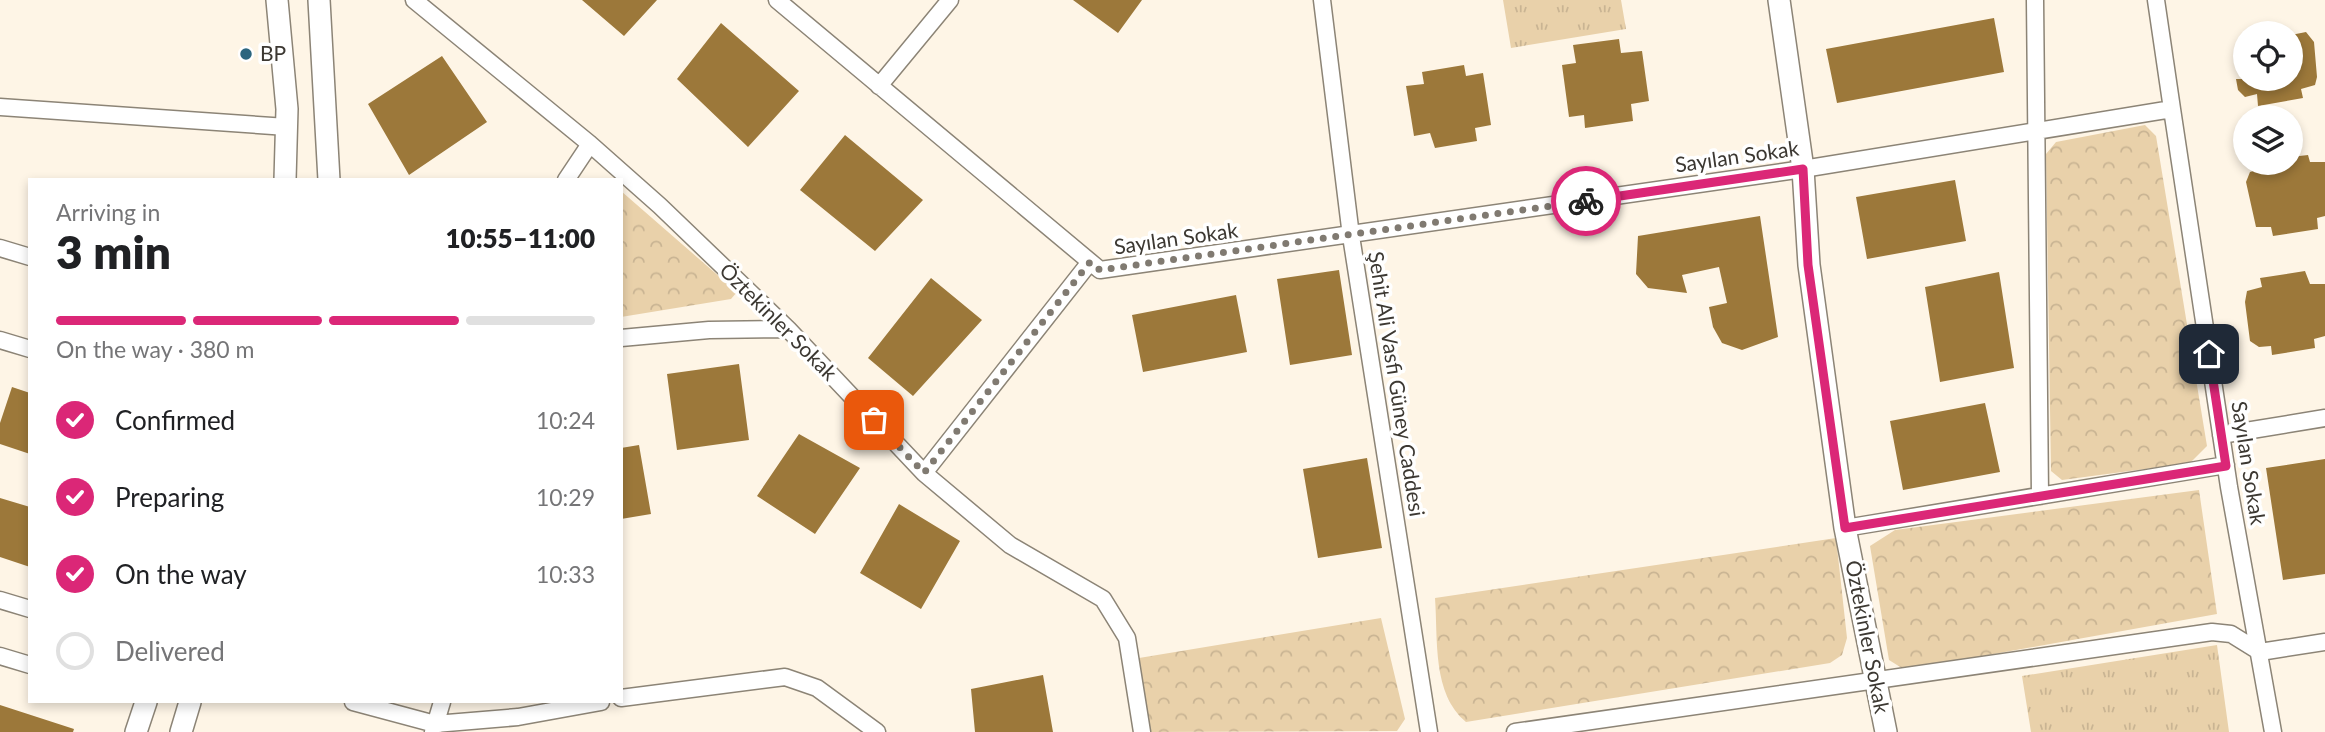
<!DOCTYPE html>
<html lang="en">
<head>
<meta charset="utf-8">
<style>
	body { margin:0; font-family:Lato,sans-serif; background:#f2f2f2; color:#202124; height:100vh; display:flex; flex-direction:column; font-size:26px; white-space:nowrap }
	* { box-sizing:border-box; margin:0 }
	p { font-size:23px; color:#757577 }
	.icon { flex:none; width:38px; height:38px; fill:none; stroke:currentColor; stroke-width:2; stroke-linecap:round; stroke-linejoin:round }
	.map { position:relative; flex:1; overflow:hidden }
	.details { position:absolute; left:28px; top:178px; width:595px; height:525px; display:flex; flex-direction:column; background:#fff; border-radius:0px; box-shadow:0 4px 10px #0003 }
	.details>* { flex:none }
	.tools { position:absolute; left:2233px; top:21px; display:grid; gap:14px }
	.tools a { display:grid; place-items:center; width:70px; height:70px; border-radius:50%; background:#fff; box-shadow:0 4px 10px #0003; font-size:35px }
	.pin { position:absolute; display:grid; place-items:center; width:60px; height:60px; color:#fff; margin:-30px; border-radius:14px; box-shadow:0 4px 10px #0006 }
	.courier { position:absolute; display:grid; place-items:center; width:70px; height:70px; margin:-35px; border:5px solid #db2777; border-radius:50%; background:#fff; color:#222; box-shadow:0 2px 9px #0007 }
	.headline em { font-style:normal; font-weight:800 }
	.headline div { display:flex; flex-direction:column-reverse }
	.headline { display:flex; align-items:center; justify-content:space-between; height:119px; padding:0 28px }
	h1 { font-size:46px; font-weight:800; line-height:52px }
	.bar { display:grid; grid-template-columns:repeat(4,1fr); gap:10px 7px; align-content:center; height:84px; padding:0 28px }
	.bar i { height:9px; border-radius:5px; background:#e0e0e0 }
	.bar .selected { background:#db2777 }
	.bar p { grid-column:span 4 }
	ol { padding:0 28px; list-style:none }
	li { display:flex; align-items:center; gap:21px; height:77px }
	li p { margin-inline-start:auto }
	li .icon { padding:7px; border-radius:50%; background:#db2777; color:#fff; stroke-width:4 }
	li:last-child { color:#757577 }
	li i { width:38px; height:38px; border:4px solid #e0e0e0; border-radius:50% }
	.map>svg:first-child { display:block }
</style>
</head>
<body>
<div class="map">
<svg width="2325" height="732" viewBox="0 0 2325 732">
	<defs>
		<pattern id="grass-tufts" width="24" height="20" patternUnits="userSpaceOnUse" patternTransform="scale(1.75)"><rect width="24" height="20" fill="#e9d1aa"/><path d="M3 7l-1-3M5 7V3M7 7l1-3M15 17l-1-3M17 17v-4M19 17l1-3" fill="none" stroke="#c9b493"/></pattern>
		<pattern id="park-crowns" width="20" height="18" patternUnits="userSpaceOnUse" patternTransform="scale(1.75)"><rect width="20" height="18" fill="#e9d1aa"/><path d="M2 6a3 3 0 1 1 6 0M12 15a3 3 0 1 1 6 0" fill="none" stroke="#c9b493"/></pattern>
	</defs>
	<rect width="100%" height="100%" fill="#fef5e6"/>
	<path fill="url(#grass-tufts)" d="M1503 0H1621L1626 29 1511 48Z
		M2217 645 2229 732H2031L2022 676Z"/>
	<path fill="url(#park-crowns)" d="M2145 125 2156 136 2207 446 2190 463 2062 480 2051 471 2046 154 2056 142Z
		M621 191 737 292 731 299 621 317Z
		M2199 490 2217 614 1905 670 1889 660 1870 546 1895 530Z
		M1836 538 1847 638 1842 655 1830 663 1466 722C1432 694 1438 640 1435 598Z
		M1381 618 1405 719 1397 731 1147 732 1133 659Z"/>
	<path fill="#9c783a" d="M582 0H657L624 36Z
		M1073 0H1142L1118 33Z
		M1994 18 2004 72 1837 103 1826 49Z
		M721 23 799 91 748 147 677 79Z
		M2306 32 2314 42 2317 77 2315 85 2301 89 2303 98 2258 106 2257 94 2245 97 2238 90 2236 79H2291V35Z
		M1619 39 1621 53 1642 51 1649 101 1631 104 1633 121 1585 128 1584 115 1569 117 1562 65 1576 63 1573 45Z
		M442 56 487 122 409 175 368 104Z
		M1464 65 1466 76 1483 73 1491 125 1475 128 1477 141 1435 148 1430 133 1414 136 1406 86 1424 84 1422 72Z
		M845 135 923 200 875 251 800 190Z
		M2308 155 2310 162H2325V216L2317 218 2318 229 2273 236 2271 227H2256L2246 182 2250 172 2263 168 2262 163H2291V157Z
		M1955 180 1966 241 1867 259 1856 197Z
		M1760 216 1778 337 1742 350 1722 343 1713 327 1709 307 1727 303 1719 267 1682 275 1687 293 1648 288 1636 274 1638 236Z
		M1339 270 1352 355 1290 365 1277 279Z
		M2305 271 2310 284H2325V336L2314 339 2315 348 2272 355 2271 346 2259 347 2250 341 2245 302 2247 291 2262 287 2260 278Z
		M1999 272 2014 368 1940 382 1925 287Z
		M931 278 982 320 913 396 868 358Z
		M1236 295 1247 352 1143 372 1132 315Z
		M739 364 749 440 677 450 667 374Z
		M12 387 30 393V454L0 444V423Z
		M1985 403 2000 472 1903 490 1890 421Z
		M799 434 860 468 815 534 757 496Z
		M639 445 651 514 621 519V448Z
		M1367 458 1382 548 1318 558 1303 469Z
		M2325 459V574L2283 580 2266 468Z
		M0 498 30 507V567L0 557Z
		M899 504 960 541 921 609 860 573Z
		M1043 675 1053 732H975L971 689Z
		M0 705 74 729 73 732H0Z"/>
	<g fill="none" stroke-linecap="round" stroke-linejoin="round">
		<defs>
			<path id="street" d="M414 0 590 144 660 206 788 329 924 473 1010 545 1103 599 1127 638 1142 732
				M777 0 1100 270 1803 169 2172 109 2229 487 2273 732
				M1322 0 1351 236 1429 732
				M2035 0 2040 496
				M2156 0 2172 109
				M879 86 950 0
				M0 107 287 127
				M566 180 590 144
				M0 248 30 257
				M621 338 709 330 788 329
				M0 340 30 349
				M2221 435 2325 418
				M924 473 1090 262
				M1845 528 2226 465
				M0 600 30 609
				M0 656 30 665
				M621 698 785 677 817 688 877 732
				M353 702 435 724 518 717 601 702
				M433 732 442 702
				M1515 732 2212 632 2231 634 2260 652 2325 642"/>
			<path id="secondary" d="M277 0 287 109 285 180
				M319 0 329 180
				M1779 0 1803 169 1809 265 1845 528 1886 732
				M136 732 146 702
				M181 732 190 702"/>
		</defs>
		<use href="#street" stroke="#8c8476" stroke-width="19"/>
		<use href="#secondary" stroke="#8c8476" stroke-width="24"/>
		<use href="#street" stroke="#fff" stroke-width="16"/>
		<use href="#secondary" stroke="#fff" stroke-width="21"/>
	</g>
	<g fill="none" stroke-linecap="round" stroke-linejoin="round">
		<path stroke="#807a71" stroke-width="7" stroke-dasharray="0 12.6" d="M874 420 924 473 1090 262 1100 270 1586 201"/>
		<path stroke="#db2777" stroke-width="9" d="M1586 201 1803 169 1808 265 1845 528 2226 466 2209 354"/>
	</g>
	<circle fill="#2b657e" stroke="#fff" stroke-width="2.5" cx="246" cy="54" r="7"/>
	<g text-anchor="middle" stroke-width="7" stroke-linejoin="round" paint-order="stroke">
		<g font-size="21" fill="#3c3832" stroke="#fff" text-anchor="start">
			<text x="260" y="61">BP</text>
		</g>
		<g font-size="21" fill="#3c3832" stroke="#fff">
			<text transform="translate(1737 157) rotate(-8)" y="7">Sayılan Sokak</text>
			<text transform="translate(1176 239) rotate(-8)" y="7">Sayılan Sokak</text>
			<text transform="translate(778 322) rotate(45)" y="7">Öztekinler Sokak</text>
			<text transform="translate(1396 384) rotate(81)" y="7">Şehit Ali Vasfi Güney Caddesi</text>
			<text transform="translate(2248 463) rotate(81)" y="7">Sayılan Sokak</text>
			<text transform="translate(1867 637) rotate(79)" y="7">Öztekinler Sokak</text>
		</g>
	</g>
</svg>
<div class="tools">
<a><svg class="icon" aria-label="locate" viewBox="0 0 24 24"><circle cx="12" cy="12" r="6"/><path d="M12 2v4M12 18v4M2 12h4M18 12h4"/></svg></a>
<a><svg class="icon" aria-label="layers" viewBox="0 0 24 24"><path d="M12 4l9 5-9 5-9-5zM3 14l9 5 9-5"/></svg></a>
</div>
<div class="pin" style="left:874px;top:420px;background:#ea580c"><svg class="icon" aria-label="bag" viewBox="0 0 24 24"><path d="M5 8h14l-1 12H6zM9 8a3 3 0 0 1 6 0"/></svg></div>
<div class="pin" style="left:2209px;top:354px;background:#1f2937"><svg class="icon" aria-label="home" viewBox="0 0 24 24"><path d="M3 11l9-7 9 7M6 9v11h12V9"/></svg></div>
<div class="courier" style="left:1586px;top:201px"><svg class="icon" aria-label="bike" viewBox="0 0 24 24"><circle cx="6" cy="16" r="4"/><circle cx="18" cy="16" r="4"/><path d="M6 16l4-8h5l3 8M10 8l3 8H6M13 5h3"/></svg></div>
<section class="details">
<div class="headline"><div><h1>3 min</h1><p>Arriving in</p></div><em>10:55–11:00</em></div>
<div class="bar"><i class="selected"></i><i class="selected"></i><i class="selected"></i><i></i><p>On the way · 380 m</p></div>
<ol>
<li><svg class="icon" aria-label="check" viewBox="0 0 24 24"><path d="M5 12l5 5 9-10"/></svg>Confirmed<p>10:24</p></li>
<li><svg class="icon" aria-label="check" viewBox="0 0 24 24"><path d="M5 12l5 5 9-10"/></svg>Preparing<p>10:29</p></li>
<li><svg class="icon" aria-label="check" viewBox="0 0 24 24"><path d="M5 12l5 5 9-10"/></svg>On the way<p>10:33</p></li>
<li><i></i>Delivered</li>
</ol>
</section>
</div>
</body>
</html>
